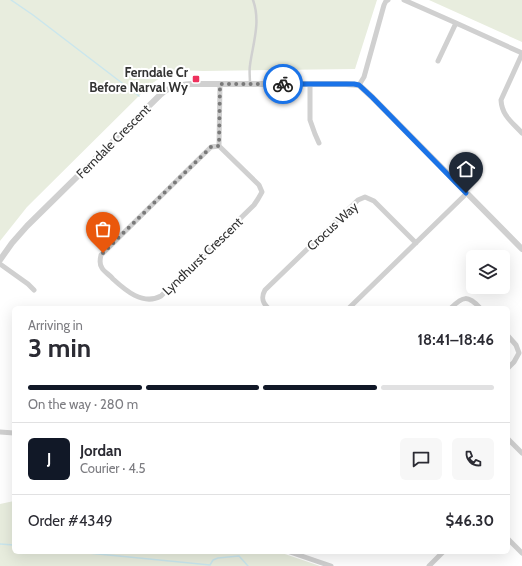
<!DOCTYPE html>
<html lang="en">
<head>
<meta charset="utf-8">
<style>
	body { margin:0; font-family:Cabin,sans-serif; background:#f7f7f7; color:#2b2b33; height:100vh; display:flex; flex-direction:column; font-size:15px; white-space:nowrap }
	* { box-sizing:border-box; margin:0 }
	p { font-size:13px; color:#7c7c81 }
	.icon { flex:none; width:22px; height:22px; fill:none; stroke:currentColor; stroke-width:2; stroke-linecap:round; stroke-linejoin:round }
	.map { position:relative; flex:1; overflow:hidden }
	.panel { position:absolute; left:12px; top:306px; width:498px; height:248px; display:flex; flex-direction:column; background:#fff; border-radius:6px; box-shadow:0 4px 16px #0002 }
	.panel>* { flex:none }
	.controls { position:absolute; left:466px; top:250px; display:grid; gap:8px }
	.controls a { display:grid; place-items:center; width:44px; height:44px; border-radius:6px; background:#fff; box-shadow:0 4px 16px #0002; font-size:20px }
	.pin { position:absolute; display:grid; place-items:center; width:34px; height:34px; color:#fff; margin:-41px -17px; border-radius:50% 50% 50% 0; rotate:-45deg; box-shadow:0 0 4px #0007 }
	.pin .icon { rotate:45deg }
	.courier { position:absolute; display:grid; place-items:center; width:40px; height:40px; margin:-20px; border:3px solid #1a73e8; border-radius:50%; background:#fff; color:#222; box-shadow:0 1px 5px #0007 }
	.headline em { font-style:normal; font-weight:800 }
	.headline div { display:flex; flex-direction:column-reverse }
	.headline { display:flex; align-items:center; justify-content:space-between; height:68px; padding:0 16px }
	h1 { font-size:26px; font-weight:800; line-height:30px }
	.bar { display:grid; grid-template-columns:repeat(4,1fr); gap:6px 4px; align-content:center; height:48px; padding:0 16px }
	.bar i { height:5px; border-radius:3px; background:#e1e1e2 }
	.bar .selected { background:#111827 }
	.bar p { grid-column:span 4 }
	.line { display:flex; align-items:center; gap:10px; padding:0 16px; border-top:1px solid #e1e1e2 }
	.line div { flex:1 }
	.round { display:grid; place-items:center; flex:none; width:42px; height:42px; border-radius:6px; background:#f7f7f7 }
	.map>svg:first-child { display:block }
</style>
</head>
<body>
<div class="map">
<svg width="522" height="566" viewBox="0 0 522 566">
	<rect width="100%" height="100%" fill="#fff"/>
	<path fill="#e8edde" d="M0 0H377L355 69 203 71 178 70 166 74 151 84 27 207 0 241Z
		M429 0H522V42Z
		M14 501V552H279L320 566H0V504Z"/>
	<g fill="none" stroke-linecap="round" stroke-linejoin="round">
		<path stroke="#cae6ed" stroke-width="1.5" d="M11 0 33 15 139 96
			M0 544 14 545
			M78 552 210 565
			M210 565 213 560 218 558 239 556 248 566"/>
		<path stroke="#d0d0d0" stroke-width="2.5" d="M250 84C250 77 249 71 250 65 253 43 261 22 253 0"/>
		<path stroke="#d0d0d0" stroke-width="5" d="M404 0 456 23 522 53
			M522 54 501 100C502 116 512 122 522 133
			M438 61 456 23
			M310 84V120L315 134 319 143
			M359 85 364 77 384 5 386 1 388 0
			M219 146 211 147 101 255C100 259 99 264 102 268 104 272 110 275 113 279 125 290 143 306 161 296L254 205 258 199 262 192 259 185 219 146 220 84
			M0 264 28 284 34 290
			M268 308C262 302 261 297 265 290L358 200 365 197 374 201 416 243
			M349 308 467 193
			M451 308C463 296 468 295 480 308
			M508 336 516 345 519 353 514 362 508 368
			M0 432 14 433
			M508 439 522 453
			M508 539 522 553
			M290 552 331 566
			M429 566 443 552"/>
		<path stroke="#d0d0d0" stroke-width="6" d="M0 260 12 243 27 226 160 95C170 86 179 85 191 84H346L359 85 372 97 522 249"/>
	</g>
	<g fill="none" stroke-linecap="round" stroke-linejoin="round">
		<path stroke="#7a7a7a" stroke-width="4" stroke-dasharray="0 7.2" d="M103 253 211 147 219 146 220 84H283"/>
		<path stroke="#1a73e8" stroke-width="5" d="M283 84H354L359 85 372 97 466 193"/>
	</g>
	<rect fill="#ee315d" stroke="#fff" stroke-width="1.5" x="192" y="75" width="8" height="8" rx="2"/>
	<g text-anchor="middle" stroke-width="4" stroke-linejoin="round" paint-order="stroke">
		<g font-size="13" font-weight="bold" fill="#333" stroke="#fff" text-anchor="end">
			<text x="188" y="77">Ferndale Cr<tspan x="188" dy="15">Before Narval Wy</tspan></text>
		</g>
		<g font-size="13" fill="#333" stroke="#fff">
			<text transform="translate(113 141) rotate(-45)" y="5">Ferndale Crescent</text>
			<text transform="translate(332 226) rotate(-43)" y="5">Crocus Way</text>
			<text transform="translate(202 256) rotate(-44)" y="5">Lyndhurst Crescent</text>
		</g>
	</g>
</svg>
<div class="controls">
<a><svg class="icon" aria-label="layers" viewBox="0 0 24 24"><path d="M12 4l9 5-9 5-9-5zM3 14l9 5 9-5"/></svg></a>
</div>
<div class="pin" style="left:103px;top:253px;background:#ea580c"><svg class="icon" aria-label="bag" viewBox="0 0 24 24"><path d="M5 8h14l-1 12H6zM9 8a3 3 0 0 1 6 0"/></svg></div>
<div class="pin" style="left:466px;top:193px;background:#1f2937"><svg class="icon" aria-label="home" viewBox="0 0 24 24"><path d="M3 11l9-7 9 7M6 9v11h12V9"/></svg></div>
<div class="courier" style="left:283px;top:84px"><svg class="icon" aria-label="bike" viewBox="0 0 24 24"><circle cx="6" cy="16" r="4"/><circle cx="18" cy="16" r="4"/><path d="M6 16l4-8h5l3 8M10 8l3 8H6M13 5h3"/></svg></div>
<section class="panel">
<div class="headline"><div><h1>3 min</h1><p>Arriving in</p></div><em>18:41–18:46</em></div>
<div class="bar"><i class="selected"></i><i class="selected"></i><i class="selected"></i><i></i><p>On the way · 280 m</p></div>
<div class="line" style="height:72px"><b class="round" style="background:#111827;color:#fff">J</b><div><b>Jordan</b><p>Courier · 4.5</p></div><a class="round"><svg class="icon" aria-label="chat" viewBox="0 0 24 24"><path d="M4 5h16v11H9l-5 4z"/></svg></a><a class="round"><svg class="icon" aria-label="phone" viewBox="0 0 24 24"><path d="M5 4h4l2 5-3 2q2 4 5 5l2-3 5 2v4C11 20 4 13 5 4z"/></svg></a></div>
<div class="line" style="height:52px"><div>Order #4349</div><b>$46.30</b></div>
</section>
</div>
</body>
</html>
